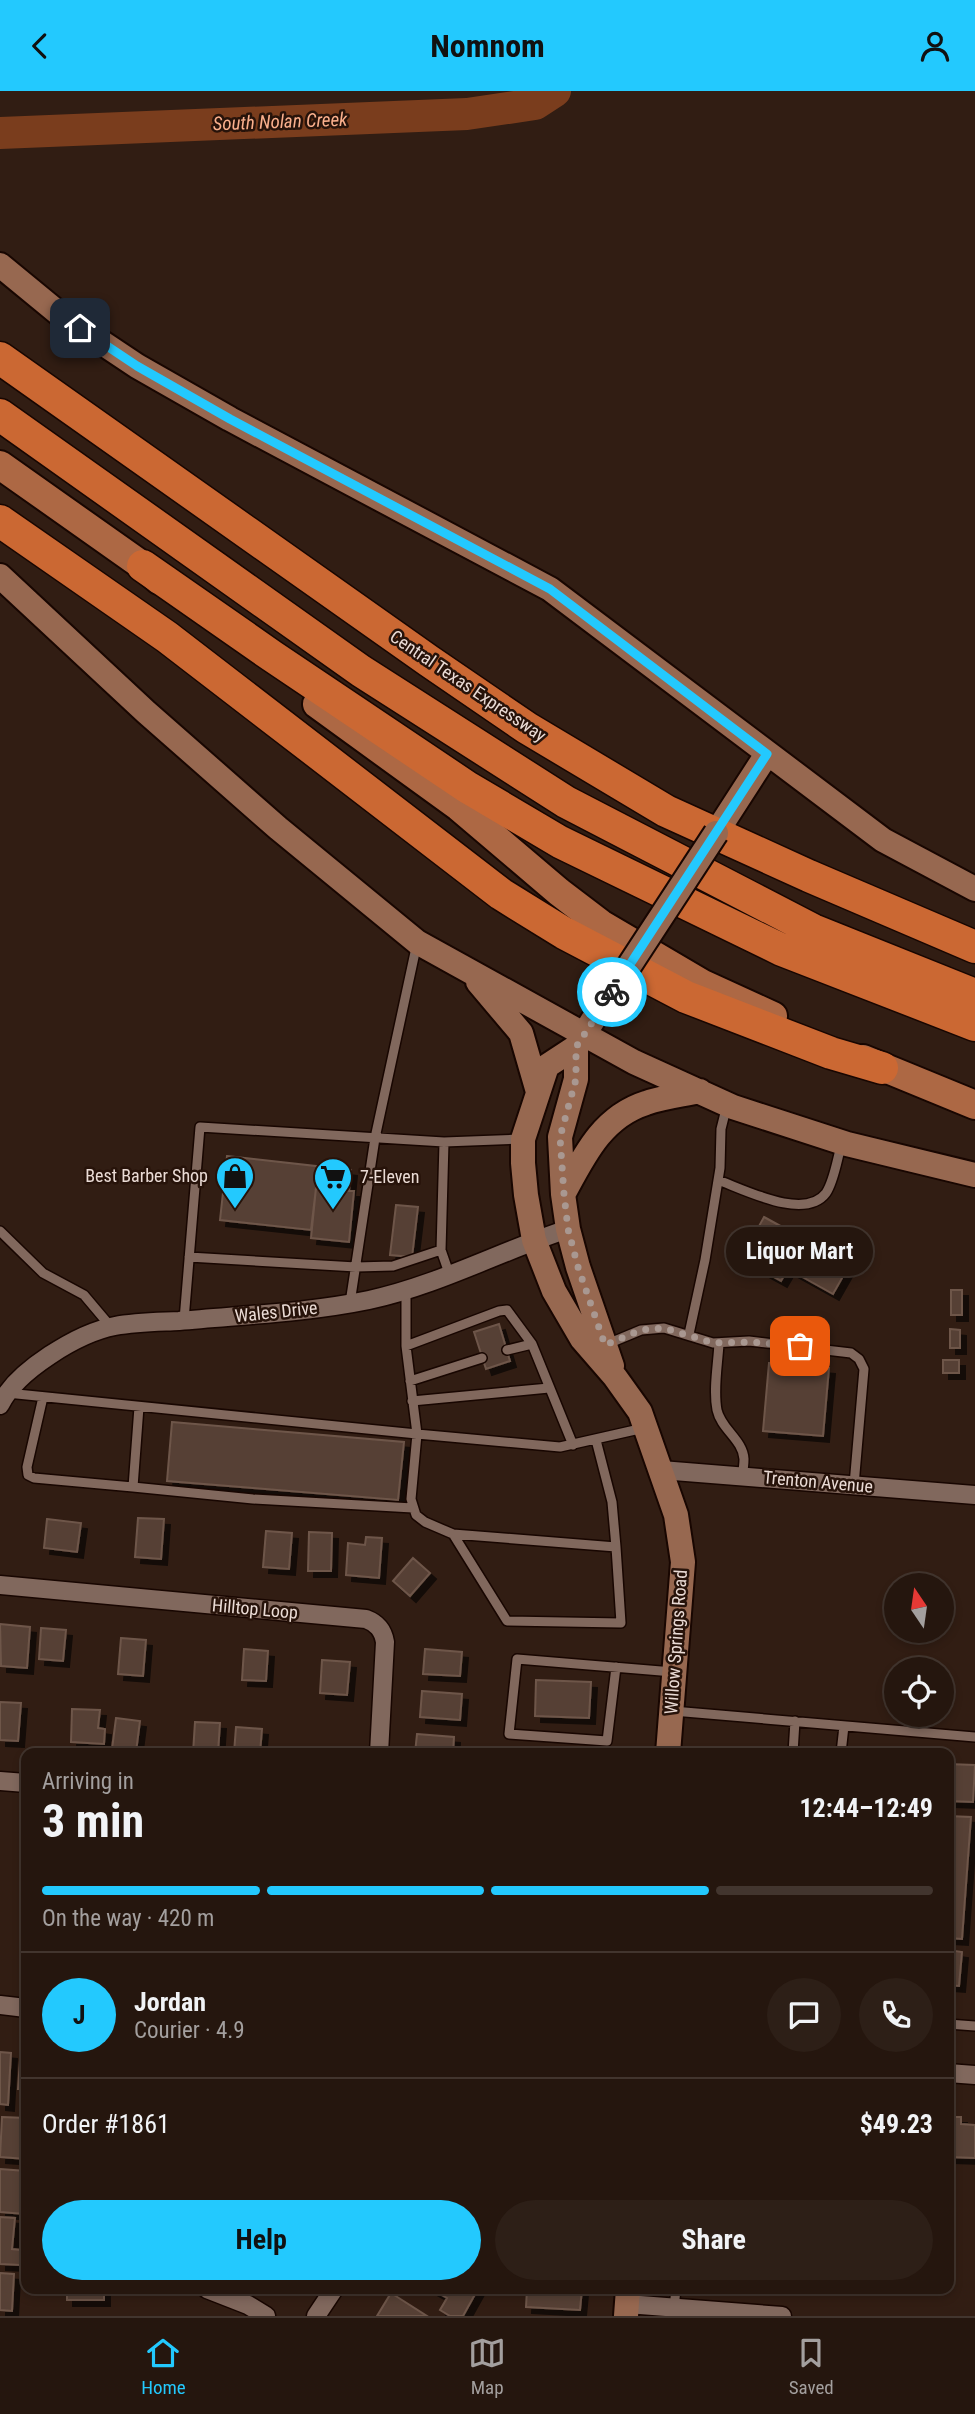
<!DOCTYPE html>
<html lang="en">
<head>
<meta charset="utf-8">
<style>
	body { margin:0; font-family:"Roboto Condensed",sans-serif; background:#2d1f17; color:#f1f3f6; height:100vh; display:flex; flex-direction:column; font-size:26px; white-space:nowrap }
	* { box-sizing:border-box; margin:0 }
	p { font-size:23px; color:#a39f9e }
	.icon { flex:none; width:38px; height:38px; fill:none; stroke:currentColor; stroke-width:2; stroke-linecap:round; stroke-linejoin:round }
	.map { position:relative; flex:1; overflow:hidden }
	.sheet { position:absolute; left:21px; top:1657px; width:933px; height:546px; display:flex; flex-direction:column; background:#25160e; border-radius:14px; box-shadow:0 4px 10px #0003,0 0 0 2px #42352e }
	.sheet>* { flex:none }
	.needle { width:46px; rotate:347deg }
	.controls { position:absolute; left:884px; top:1482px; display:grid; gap:14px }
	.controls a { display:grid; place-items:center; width:70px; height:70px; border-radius:50%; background:#25160e; box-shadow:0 4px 10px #0003,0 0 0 2px #42352e; font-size:35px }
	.pin { position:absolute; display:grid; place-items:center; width:60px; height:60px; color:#fff; margin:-30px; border-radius:14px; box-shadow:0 4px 10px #0006 }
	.courier { position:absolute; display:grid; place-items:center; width:70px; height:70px; margin:-35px; border:5px solid #23c9fe; border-radius:50%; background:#fff; color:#222; box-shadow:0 2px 9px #0007 }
	.bubble { position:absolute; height:49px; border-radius:24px; background:#25160e; box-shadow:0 4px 10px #0003,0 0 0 2px #42352e; font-size:23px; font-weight:700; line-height:49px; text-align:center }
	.summary em { font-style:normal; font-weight:700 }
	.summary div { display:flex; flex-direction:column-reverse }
	.summary { display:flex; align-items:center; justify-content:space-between; height:119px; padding:0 21px }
	h1 { font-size:46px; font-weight:700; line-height:52px }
	.bar { display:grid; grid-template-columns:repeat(4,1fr); gap:10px 7px; align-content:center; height:84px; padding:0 21px }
	.bar i { height:9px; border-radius:5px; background:#42352e }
	.bar .active { background:#23c9fe }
	.bar p { grid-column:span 4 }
	.line { display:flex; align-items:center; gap:18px; padding:0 21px; border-top:2px solid #42352e }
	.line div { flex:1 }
	.round { display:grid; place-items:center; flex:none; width:74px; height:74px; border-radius:37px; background:#2d1f17 }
	.cta { display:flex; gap:14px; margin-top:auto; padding:14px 21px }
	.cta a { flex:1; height:80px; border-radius:42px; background:#23c9fe; color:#111; font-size:28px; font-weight:700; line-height:80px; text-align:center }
	.cta a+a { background:#2d1f17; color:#f1f3f6 }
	header { display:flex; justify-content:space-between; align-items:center; height:91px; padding:0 21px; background:#23c9fe; color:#111; font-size:32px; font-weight:700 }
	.tabs { display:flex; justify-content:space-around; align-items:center; height:98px; border-top:2px solid #42352e; background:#25160e; font-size:19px; color:#a39f9e }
	.tabs a { display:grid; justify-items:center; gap:4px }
	.tabs .active { color:#23c9fe }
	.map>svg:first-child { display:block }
</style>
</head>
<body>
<header><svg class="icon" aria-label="back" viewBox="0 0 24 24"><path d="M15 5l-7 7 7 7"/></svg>Nomnom<svg class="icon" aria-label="person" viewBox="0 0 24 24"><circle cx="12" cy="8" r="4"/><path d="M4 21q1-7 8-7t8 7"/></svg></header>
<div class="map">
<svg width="975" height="2225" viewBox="0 0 975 2225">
	<defs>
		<filter id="shadow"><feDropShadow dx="6" dy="6" stdDeviation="0" flood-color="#0009"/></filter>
	</defs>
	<rect width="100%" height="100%" fill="#311d13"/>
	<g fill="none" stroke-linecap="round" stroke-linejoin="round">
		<path stroke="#7a3d1d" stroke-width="32" d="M0 42 467 23 535 13 555 0"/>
	</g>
	<path fill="#574035" stroke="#6e564a" stroke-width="2" filter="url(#shadow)" d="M227 1065 351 1079 349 1100 316 1097 311 1139 220 1129Z
		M316 1097 354 1100 349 1151 311 1147Z
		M396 1114 418 1116 412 1166 390 1164Z
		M764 1126 850 1173 833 1203 788 1178 781 1190 741 1168Z
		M951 1199H962V1224H951Z
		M499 1233 510 1270 486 1278 474 1241Z
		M950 1238 960 1239V1257H950Z
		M943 1269H959V1282H943Z
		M769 1272 829 1277 823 1345 763 1340Z
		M172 1331 404 1351 398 1409 167 1390Z
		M138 1427 164 1428 161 1468 135 1466Z
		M47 1428 81 1432 77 1461 44 1457Z
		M266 1440 292 1442 289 1478 263 1476Z
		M309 1441 332 1442 331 1480H308Z
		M366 1446 382 1447 379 1487 346 1484 348 1452 365 1454Z
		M413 1467 430 1482 410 1505 393 1490Z
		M0 1533 30 1536 27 1577 1 1575Z
		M41 1537 66 1539 63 1570 39 1568Z
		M121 1547 146 1549 143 1585 118 1583Z
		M244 1558 268 1560 266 1590 242 1589Z
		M425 1558 462 1561 460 1585 423 1583Z
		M322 1569 350 1571 347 1604 320 1602Z
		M536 1589 591 1591 589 1627 535 1625Z
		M422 1600 462 1603 460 1629 420 1626Z
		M0 1611 21 1612 18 1650 0 1649Z
		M72 1618 100 1619 98 1637 105 1638 104 1653 71 1651Z
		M116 1627 140 1630 136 1661 112 1658Z
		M195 1631 220 1632 218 1662H193Z
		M236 1636 262 1638 260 1662H234Z
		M417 1643 454 1646 453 1662H415Z
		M948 1673 975 1674 973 1711 948 1710Z
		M948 1725 971 1726 962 1848 948 1847Z
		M948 1859 962 1861 959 1895 948 1894Z
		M21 1955H26V1998H18Z
		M0 1961 11 1962 8 2014 0 2013Z
		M2 2026 26 2027V2068L0 2066Z
		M948 2026H961V2033L975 2034V2067L948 2066Z
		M0 2078 26 2080 25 2123 0 2121Z
		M0 2126 15 2127 12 2158 21 2159 20 2174 0 2173Z
		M0 2182 14 2183 12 2220 0 2219Z
		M67 2198H104V2209H67Z
		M431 2198H478L463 2225H450L440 2219 447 2207Z
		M527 2198H582L580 2219 526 2216Z
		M391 2202 427 2225H377Z"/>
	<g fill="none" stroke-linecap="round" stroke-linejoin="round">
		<defs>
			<path id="lane" d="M718 1089C745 1099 805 1130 826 1102 834 1090 837 1069 841 1055
				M0 1140 43 1182 84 1204 111 1236
				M441 1159 444 1051
				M189 1166 356 1176 393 1175 441 1159 450 1185
				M406 1199V1255L417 1343 560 1356 644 1337
				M350 1212 375 1047 417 852
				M184 1229 200 1036 444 1051 522 1048
				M689 1243 705 1169 720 1077 721 1038 727 1014
				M719 1252C718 1273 713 1298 717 1319 721 1338 743 1349 744 1368 744 1374 743 1380 742 1385
				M605 1254 641 1239 664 1237 713 1252 749 1250 851 1262 859 1268 864 1278 854 1394
				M406 1255 499 1220 507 1219 532 1253 573 1354
				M507 1259 532 1253
				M410 1290 482 1267
				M7 1302 417 1343 411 1408 416 1424 425 1431 453 1443 616 1456 612 1411 596 1349
				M43 1306 27 1376 28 1384 34 1387 133 1396
				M412 1310 549 1297
				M139 1316 133 1396 253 1408 413 1417
				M453 1443 507 1530 621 1532 616 1456
				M616 1576 607 1650 509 1643 517 1568 673 1581
				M673 1620 975 1646
				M793 1662 795 1630
				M841 1662 844 1635
				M948 1933 975 1935
				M674 2217 676 2198"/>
			<path id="street" d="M0 1314C16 1280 78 1242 115 1235 136 1231 158 1231 179 1230 242 1224 306 1222 369 1209 438 1194 501 1160 568 1138
				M661 1379 975 1404
				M0 1494 366 1528C377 1532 383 1539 385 1551L379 1662
				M0 1690 26 1692
				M0 1914 26 1917
				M948 1982 975 1984
				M207 2198 248 2214 266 2225
				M627 2213 782 2225
				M316 2225 334 2198"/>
			<path id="secondary" d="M0 174 62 225 137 275 230 328 550 498 883 749 975 798
				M0 485 146 621 278 737 417 851 634 971 733 1016 847 1053 975 1084
				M716 742 767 663
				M478 891 521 942 538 1001
				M593 929 576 956 547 975 523 1048V1072L526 1104 534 1149 554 1200 582 1248 615 1286 640 1321 676 1424 683 1471 668 1662
				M576 956V988L560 1046 563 1103 568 1138 578 1176 612 1275
				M564 1102C584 1065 602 1026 646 1012 663 1006 682 1004 700 1000
				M626 2225 628 2198"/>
			<path id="primary" d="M0 374 143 475 159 489
				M317 613 459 716 559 801 601 833 703 893 773 925
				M863 968 975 1014"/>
			<path id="highway" d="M0 267 429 570 527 637 666 720 809 785 975 856
				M0 324 361 580 566 711 813 839 975 904
				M0 430 167 546 501 803 564 842 686 906 831 962 882 977
				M143 475 272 565 467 696 560 751 782 859 975 934"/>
		</defs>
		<use href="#lane" stroke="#180601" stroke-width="12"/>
		<use href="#street" stroke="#180601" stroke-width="21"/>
		<use href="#secondary" stroke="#180601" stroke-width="28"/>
		<use href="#primary" stroke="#180601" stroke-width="32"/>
		<use href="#highway" stroke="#180601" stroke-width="35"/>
		<use href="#lane" stroke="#81685d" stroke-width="9"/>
		<use href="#street" stroke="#81685d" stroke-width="18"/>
		<use href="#secondary" stroke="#976850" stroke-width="24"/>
		<use href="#primary" stroke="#ad6844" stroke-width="28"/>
		<use href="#highway" stroke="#cb6833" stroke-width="32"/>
		<defs>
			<path id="secondary-bridge" d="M599 921 716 742"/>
		</defs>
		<use href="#secondary-bridge" stroke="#180601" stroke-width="28" stroke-linecap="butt"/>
		<use href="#secondary-bridge" stroke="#976850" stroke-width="24"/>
	</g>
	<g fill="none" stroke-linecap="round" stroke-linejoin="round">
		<path stroke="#a99891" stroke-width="7" stroke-dasharray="0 12.6" d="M612 901 576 956V988L560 1046 564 1103 568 1138 578 1176 605 1254 641 1239 664 1237 713 1252 749 1251 800 1255"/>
		<path stroke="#23c9fe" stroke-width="9" d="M80 237 137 275 230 328 550 498 767 663 612 901"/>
	</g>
	<defs>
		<symbol id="shop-pin" viewBox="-11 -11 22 30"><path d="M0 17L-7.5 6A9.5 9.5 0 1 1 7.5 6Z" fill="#23c9fe" stroke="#27130a"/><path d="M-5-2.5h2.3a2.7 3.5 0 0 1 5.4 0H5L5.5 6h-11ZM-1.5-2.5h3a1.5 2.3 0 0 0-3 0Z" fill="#111"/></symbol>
		<symbol id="supermarket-pin" viewBox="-11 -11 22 30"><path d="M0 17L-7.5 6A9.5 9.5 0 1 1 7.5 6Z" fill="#23c9fe" stroke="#27130a"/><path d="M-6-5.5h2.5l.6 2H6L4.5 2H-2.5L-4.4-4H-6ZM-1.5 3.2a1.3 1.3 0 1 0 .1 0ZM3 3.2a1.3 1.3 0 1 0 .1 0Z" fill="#111"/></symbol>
	</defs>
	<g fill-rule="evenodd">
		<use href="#shop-pin" x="213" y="1063" width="44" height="60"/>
		<use href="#supermarket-pin" x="311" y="1064" width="44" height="60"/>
	</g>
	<g text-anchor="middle" stroke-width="5" stroke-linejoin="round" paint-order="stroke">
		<g font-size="18" fill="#eadbd5" stroke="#27130a">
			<text transform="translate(468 595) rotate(34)" y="6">Central Texas Expressway</text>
			<text transform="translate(276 1221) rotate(-6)" y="6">Wales Drive</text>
			<text transform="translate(818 1391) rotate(5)" y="6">Trenton Avenue</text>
			<text transform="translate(255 1518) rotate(5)" y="6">Hilltop Loop</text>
			<text transform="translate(676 1551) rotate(-86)" y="6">Willow Springs Road</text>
		</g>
		<g font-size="18" fill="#eadbd5" stroke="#27130a" text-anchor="end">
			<text x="208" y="1091">Best Barber Shop</text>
			<text x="360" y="1092" text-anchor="start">7-Eleven</text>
		</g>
		<g font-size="19" font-style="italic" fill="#fbb08d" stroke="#27130a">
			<text transform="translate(280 30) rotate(-2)" y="7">South Nolan Creek</text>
		</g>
	</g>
</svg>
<div class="controls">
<a><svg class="needle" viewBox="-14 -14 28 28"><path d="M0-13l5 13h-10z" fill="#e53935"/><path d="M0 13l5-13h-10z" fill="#a39f9e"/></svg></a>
<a><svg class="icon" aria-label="locate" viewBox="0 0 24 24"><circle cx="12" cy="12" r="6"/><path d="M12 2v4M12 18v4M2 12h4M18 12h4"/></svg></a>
</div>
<div class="pin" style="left:800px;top:1255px;background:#ea580c"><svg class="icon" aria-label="bag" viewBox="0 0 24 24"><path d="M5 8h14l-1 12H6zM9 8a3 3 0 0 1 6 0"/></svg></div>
<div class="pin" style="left:80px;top:237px;background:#1f2937"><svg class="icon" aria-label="home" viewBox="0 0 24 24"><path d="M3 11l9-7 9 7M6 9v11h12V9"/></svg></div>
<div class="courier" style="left:612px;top:901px"><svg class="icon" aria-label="bike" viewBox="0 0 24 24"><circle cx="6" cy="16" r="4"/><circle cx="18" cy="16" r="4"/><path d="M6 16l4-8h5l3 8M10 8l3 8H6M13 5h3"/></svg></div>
<div class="bubble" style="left:726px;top:1136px;width:147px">Liquor Mart</div>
<section class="sheet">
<div class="summary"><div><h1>3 min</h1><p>Arriving in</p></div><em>12:44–12:49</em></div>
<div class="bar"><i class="active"></i><i class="active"></i><i class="active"></i><i></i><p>On the way · 420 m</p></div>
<div class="line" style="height:126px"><b class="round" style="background:#23c9fe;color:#111">J</b><div><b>Jordan</b><p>Courier · 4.9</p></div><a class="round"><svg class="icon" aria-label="chat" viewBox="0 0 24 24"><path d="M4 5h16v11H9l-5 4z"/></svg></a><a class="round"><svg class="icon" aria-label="phone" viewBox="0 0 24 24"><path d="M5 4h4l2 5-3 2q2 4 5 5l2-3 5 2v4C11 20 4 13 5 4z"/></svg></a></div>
<div class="line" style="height:91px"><div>Order #1861</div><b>$49.23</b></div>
<div class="cta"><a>Help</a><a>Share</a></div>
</section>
</div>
<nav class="tabs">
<a class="active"><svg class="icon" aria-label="home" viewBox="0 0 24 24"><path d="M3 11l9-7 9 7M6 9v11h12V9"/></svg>Home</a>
<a><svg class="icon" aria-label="map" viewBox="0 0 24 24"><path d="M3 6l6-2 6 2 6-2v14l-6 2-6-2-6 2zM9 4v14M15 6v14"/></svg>Map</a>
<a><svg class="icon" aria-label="saved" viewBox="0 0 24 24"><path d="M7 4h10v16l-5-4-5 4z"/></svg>Saved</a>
</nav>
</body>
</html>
